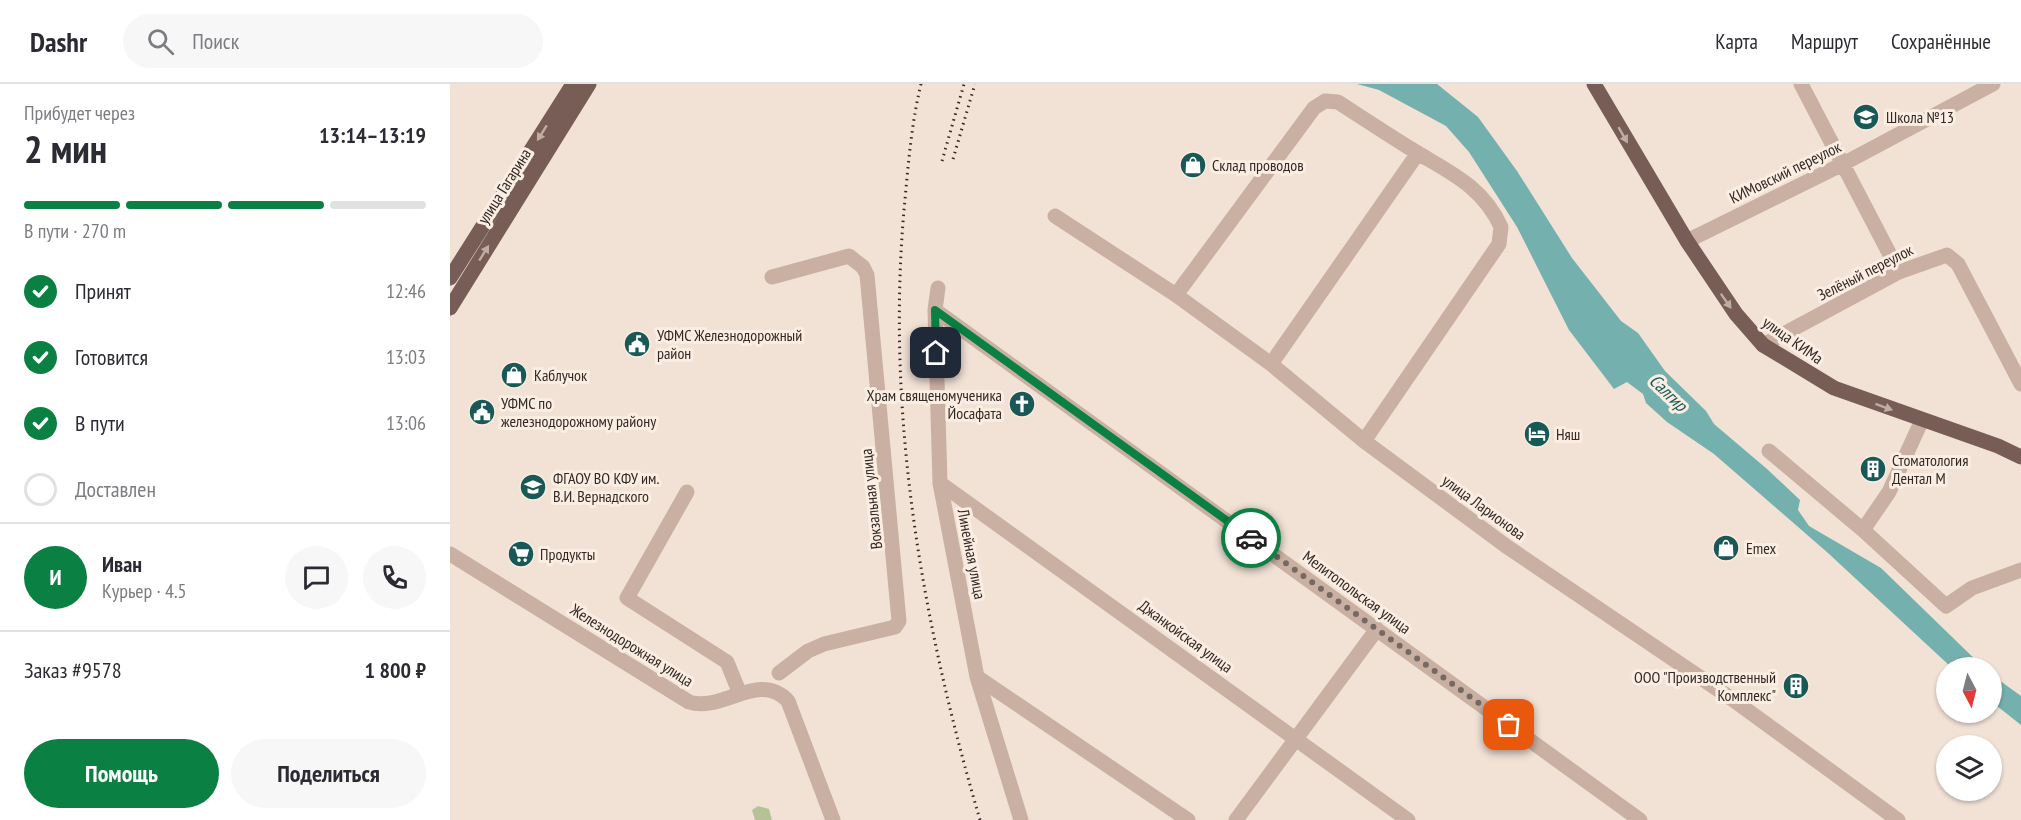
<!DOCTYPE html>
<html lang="ru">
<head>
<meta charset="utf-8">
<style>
	body { margin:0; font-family:"PT Sans Narrow",sans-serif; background:#f7f7f7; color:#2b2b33; height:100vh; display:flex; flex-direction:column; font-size:22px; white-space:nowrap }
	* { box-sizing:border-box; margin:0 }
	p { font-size:20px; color:#7c7c81 }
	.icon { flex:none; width:33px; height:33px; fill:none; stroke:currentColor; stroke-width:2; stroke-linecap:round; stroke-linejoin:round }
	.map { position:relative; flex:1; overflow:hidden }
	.sheet { display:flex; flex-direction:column; background:#fff; width:450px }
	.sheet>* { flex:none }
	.needle { width:39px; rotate:173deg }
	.controls { position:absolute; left:1486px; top:573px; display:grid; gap:12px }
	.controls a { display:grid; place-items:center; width:66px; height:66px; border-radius:50%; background:#fff; box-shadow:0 2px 4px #0004; font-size:30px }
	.pin { position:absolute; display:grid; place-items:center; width:51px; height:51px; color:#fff; margin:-26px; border-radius:12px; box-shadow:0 3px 9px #0006 }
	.courier { position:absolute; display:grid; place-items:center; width:60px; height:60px; margin:-30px; border:4px solid #0b8043; border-radius:50%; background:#fff; color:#222; box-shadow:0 2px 8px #0007 }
	.summary em { font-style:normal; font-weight:800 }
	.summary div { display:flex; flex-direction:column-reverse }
	.summary { display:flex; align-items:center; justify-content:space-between; height:102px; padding:0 24px }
	h1 { font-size:39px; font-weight:800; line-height:45px }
	.bar { display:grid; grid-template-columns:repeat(4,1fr); gap:9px 6px; align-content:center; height:72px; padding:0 24px }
	.bar i { height:8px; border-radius:4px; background:#e1e1e2 }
	.bar .current { background:#0b8043 }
	.bar p { grid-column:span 4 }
	.line { display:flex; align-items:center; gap:15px; padding:0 24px; border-top:2px solid #e1e1e2 }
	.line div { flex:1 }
	.round { display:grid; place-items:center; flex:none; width:63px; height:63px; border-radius:32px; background:#f7f7f7 }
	ol { padding:0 24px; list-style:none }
	li { display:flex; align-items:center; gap:18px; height:66px }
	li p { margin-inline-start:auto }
	li .icon { padding:6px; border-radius:50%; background:#0b8043; color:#fff; stroke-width:4 }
	li:last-child { color:#7c7c81 }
	li i { width:33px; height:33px; border:3px solid #e1e1e2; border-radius:50% }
	.button { display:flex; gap:12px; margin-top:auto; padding:12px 24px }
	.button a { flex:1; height:69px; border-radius:36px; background:#0b8043; color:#fff; font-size:24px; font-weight:800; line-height:69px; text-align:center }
	.button a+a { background:#f7f7f7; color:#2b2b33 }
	header { display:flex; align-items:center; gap:36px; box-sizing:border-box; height:84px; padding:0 30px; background:#fff; border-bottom:2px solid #e1e1e2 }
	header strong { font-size:28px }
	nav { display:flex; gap:33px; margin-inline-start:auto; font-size:21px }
	.search { width:420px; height:54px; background:#f7f7f7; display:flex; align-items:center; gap:15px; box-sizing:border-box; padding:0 21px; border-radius:33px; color:#7c7c81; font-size:22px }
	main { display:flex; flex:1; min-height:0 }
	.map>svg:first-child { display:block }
</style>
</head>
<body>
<header>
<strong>Dashr</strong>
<div class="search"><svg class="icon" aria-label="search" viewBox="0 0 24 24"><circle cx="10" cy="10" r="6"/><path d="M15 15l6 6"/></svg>Поиск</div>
<nav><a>Карта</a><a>Маршрут</a><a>Сохранённые</a></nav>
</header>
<main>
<section class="sheet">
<div class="summary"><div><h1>2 мин</h1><p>Прибудет через</p></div><em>13:14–13:19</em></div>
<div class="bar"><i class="current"></i><i class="current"></i><i class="current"></i><i></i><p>В пути · 270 m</p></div>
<ol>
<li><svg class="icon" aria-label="check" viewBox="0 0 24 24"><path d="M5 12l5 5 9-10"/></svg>Принят<p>12:46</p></li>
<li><svg class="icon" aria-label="check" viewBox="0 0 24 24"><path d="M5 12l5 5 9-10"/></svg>Готовится<p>13:03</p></li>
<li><svg class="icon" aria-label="check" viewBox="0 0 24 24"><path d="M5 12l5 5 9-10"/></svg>В пути<p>13:06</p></li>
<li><i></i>Доставлен</li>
</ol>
<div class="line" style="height:108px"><b class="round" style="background:#0b8043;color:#fff">И</b><div><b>Иван</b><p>Курьер · 4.5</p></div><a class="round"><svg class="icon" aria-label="chat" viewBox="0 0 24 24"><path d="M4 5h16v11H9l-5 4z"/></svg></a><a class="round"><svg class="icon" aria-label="phone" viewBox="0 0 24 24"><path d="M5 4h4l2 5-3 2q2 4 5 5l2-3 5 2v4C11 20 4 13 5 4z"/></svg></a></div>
<div class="line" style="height:78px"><div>Заказ #9578</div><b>1 800 ₽</b></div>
<div class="button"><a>Помощь</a><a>Поделиться</a></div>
</section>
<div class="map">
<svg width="1571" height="736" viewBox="0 0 1571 736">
	<rect width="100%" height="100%" fill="#f2e2d6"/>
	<path fill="#b7c196" d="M308 722 319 725 322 736H305L302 726Z"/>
	<path fill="#74b0ad" d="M907 0H987L1028 33 1067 87 1122 174 1171 237 1188 249 1215 287 1256 327 1264 340 1317 385 1350 416 1348 426 1359 442 1431 484 1533 583H1501L1378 469 1264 370 1217 338 1196 319 1193 310 1177 298 1164 305 1119 246 1067 143 1019 68 996 42 929 6Z
		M1542 591 1571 612V641L1542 618Z"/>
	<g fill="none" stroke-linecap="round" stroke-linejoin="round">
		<path stroke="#cab0a2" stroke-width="15" d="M1351 0 1449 188
			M605 132 726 211 821 280 914 357 1056 462 1282 615 1448 736
			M1237 157 1391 81 1543 0
			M322 193 399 172 413 183 417 191 449 537 445 543 374 560 358 567 329 589
			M488 204 485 226 490 399 527 593 571 736
			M726 211 864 24 875 17 888 18C914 35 940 52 966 68 1001 89 1033 103 1051 143L1049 160 914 357
			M485 226 1190 736
			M1313 261 1449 188 1497 171 1508 180 1571 300
			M821 280 968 69
			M1319 367 1413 446 1496 522 1522 504 1571 486
			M490 399 958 736
			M237 408 177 514 277 578 290 610
			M1413 446 1439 408 1472 336
			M0 470 239 618C272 629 309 586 338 617L383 736
			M527 593 738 736
			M786 736 927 545"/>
		<path stroke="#775d55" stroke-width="15" d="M1144 0 1237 157 1286 230 1313 261 1384 304 1548 362 1571 373
			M0 194 123 0
			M0 224 139 0"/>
		<path stroke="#342825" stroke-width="3" stroke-dasharray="1.5 4.5" stroke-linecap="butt" d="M471 0C461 41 458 84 454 126 436 333 472 538 530 736
			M503 75 525 0
			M492 77 514 0"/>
	</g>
	<defs><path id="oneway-solid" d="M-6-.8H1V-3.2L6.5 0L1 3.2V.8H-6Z" transform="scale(1.5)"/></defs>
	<g fill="#bfaca3">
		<use href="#oneway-solid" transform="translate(92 49) rotate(122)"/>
		<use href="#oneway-solid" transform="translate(1173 51) rotate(60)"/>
		<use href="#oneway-solid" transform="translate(34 169) rotate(-58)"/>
		<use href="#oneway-solid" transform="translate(1276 217) rotate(55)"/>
		<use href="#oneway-solid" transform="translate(1434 323) rotate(20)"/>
	</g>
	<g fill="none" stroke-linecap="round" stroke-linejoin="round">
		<path stroke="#766963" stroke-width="6" stroke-dasharray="0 10.8" d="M801 454 1059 641"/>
		<path stroke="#0b8043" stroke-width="8" d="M486 269 485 226 801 454"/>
	</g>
	<defs>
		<symbol id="school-disc" viewBox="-11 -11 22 22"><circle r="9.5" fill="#185856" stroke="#faede2"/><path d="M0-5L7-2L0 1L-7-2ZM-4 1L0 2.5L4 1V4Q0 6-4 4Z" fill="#fff"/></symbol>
		<symbol id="shop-disc" viewBox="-11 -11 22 22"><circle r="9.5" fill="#185856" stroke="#faede2"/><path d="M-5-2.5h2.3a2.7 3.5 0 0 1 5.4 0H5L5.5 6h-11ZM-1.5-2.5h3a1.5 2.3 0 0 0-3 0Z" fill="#fff"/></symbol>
		<symbol id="civic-disc" viewBox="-11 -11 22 22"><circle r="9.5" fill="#185856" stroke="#faede2"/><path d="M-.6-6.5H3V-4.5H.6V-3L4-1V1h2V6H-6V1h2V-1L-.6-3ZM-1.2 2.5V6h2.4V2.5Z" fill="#fff"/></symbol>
		<symbol id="church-disc" viewBox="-11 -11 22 22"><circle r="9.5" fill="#185856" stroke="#faede2"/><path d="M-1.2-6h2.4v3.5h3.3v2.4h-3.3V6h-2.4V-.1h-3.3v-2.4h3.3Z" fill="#fff"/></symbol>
		<symbol id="hotel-disc" viewBox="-11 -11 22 22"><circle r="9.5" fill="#185856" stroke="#faede2"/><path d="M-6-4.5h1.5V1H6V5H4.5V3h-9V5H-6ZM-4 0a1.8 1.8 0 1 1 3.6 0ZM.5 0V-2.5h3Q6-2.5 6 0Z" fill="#fff"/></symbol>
		<symbol id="building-disc" viewBox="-11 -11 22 22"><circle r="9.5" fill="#185856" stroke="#faede2"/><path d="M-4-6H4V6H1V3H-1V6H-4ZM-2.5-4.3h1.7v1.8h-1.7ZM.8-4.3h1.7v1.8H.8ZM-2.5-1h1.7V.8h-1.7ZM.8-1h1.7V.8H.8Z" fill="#fff"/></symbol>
		<symbol id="university-disc" viewBox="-11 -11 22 22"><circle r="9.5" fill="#185856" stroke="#faede2"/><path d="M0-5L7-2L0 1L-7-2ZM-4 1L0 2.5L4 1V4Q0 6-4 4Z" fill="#fff"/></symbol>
		<symbol id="supermarket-disc" viewBox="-11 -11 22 22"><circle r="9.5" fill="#185856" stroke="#faede2"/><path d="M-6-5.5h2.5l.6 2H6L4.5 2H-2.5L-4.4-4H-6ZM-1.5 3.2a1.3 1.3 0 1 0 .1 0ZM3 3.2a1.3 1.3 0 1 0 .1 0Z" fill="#fff"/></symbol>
	</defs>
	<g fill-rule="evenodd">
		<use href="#school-disc" x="1401" y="18" width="30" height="30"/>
		<use href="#shop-disc" x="728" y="66" width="30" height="30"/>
		<use href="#civic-disc" x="172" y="245" width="30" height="30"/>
		<use href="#shop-disc" x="49" y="276" width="30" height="30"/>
		<use href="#church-disc" x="557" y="305" width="30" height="30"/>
		<use href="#civic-disc" x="17" y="313" width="30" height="30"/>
		<use href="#hotel-disc" x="1072" y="335" width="30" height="30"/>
		<use href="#building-disc" x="1408" y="370" width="30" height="30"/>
		<use href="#university-disc" x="68" y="388" width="30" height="30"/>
		<use href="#shop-disc" x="1261" y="449" width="30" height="30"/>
		<use href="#supermarket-disc" x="56" y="455" width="30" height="30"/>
		<use href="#building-disc" x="1331" y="587" width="30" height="30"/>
	</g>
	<g text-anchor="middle" stroke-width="6" stroke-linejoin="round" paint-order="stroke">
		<g font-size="16" fill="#342825" stroke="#faede2" text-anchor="start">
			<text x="1436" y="39">Школа №13</text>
			<text x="762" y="87">Склад проводов</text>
			<text x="207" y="257">УФМС Железнодорожный<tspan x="207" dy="18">район</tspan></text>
			<text x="84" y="297">Каблучок</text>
			<text x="552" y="317" text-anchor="end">Храм священомученика<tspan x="552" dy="18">Йосафата</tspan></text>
			<text x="51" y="325">УФМС по<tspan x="51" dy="18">железнодорожному району</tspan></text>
			<text x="1106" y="356">Няш</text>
			<text x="1442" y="382">Стоматология<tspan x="1442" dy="18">Дентал М</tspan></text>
			<text x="103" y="400">ФГАОУ ВО КФУ им.<tspan x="103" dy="18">В.И. Вернадского</tspan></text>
			<text x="1296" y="470">Emex</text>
			<text x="90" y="476">Продукты</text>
			<text x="1326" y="599" text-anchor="end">ООО "Производственный<tspan x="1326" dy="18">Комплекс"</tspan></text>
		</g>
		<g font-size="16" fill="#342825" stroke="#faede2">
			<text transform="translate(1335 88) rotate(-26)" y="6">КИМовский переулок</text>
			<text transform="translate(54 102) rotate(-58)" y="6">улица Гагарина</text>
			<text transform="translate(1415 188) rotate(-27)" y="6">Зелёный переулок</text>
			<text transform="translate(1343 256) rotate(35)" y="6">улица КИМа</text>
			<text transform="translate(421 415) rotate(-96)" y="6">Вокзальная улица</text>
			<text transform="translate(1034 423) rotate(36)" y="6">улица Ларионова</text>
			<text transform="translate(522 470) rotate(79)" y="6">Линейная улица</text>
			<text transform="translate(907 508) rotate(36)" y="6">Мелитопольская улица</text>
			<text transform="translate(736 552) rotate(36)" y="6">Джанкойская улица</text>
			<text transform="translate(182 561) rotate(32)" y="6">Железнодорожная улица</text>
		</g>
		<g font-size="18" font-style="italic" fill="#185856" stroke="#faede2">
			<text transform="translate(1218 309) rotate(44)" y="6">Салгир</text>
		</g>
	</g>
</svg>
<div class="controls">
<a><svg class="needle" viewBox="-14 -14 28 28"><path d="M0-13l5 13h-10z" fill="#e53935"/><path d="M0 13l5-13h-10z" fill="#7c7c81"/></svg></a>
<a><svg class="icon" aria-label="layers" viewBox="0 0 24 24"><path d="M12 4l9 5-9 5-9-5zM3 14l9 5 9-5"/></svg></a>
</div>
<div class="pin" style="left:1059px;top:641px;background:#ea580c"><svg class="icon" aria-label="bag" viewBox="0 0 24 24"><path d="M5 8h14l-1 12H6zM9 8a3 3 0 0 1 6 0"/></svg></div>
<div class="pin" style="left:486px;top:269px;background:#1f2937"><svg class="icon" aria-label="home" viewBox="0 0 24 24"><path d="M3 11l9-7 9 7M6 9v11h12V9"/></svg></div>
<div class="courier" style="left:801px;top:454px"><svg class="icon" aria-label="car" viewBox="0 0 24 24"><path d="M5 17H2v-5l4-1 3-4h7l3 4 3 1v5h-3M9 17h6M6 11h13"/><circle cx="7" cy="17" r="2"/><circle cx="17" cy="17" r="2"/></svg></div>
</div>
</main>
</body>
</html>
